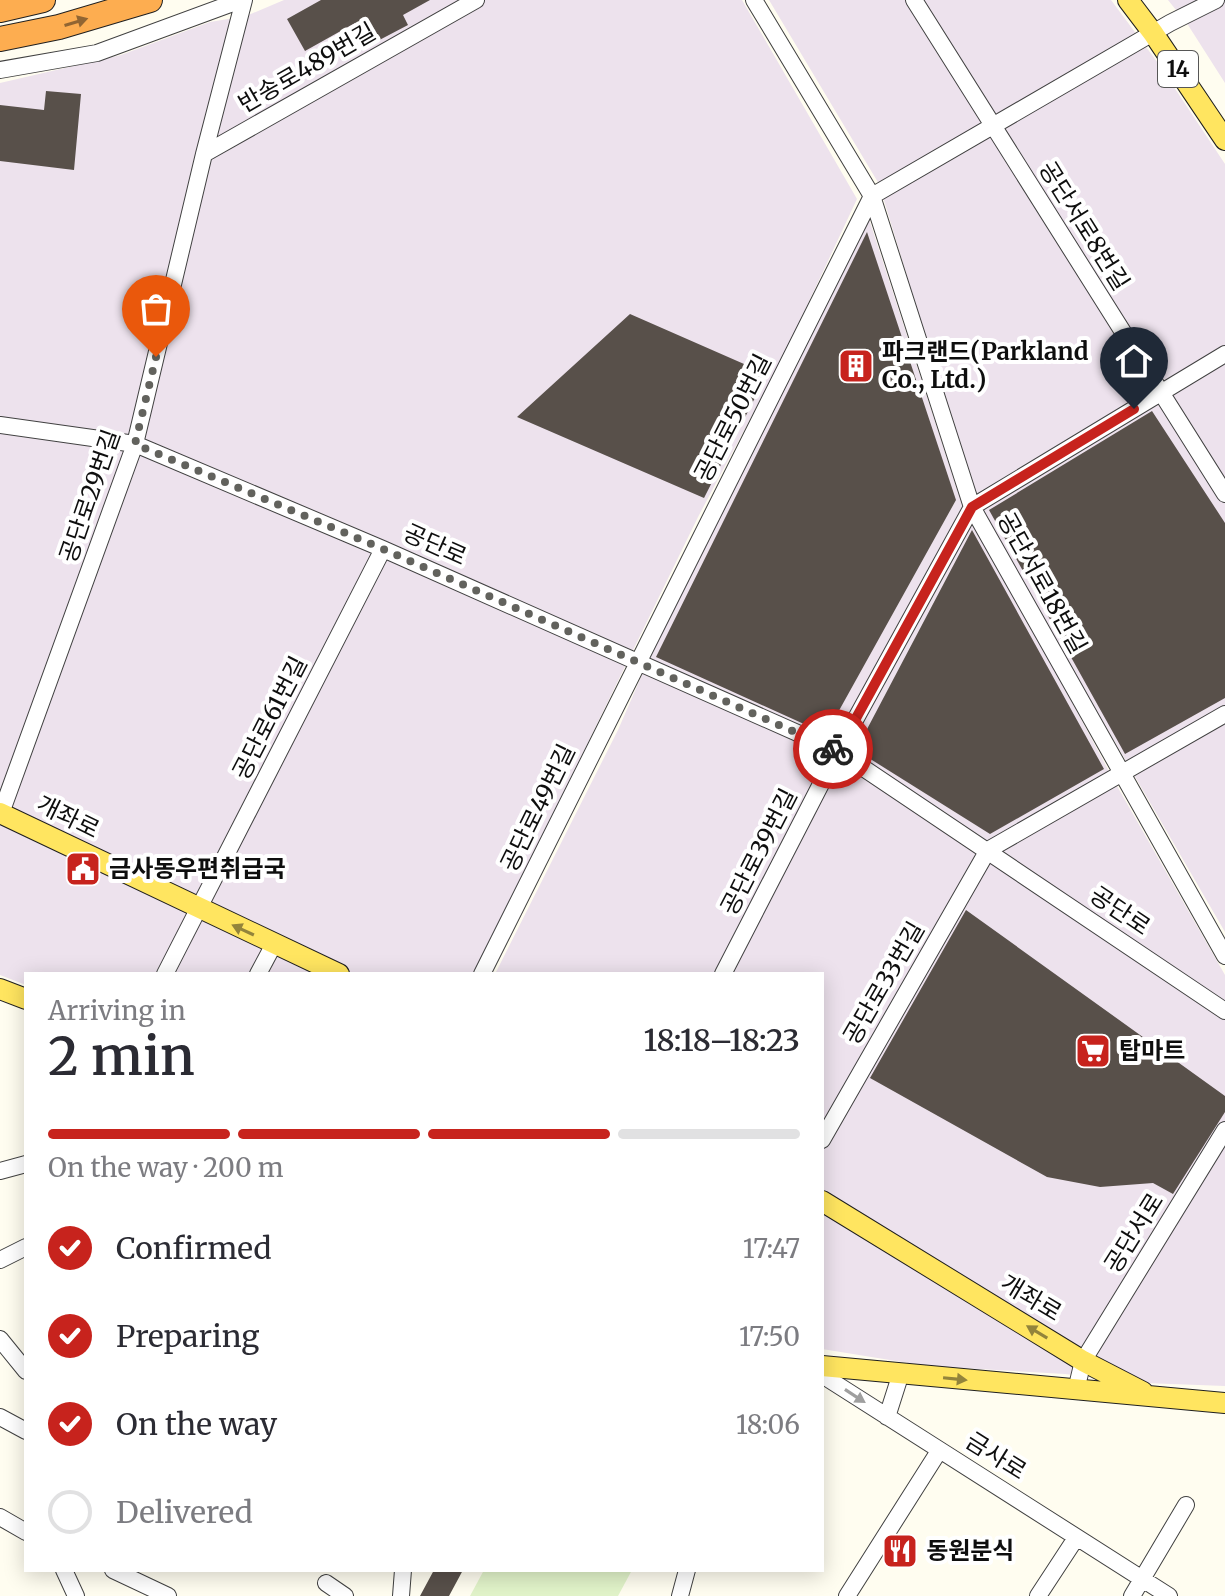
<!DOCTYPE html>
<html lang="en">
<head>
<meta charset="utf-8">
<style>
	body { margin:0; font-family:Merriweather,"Noto Sans KR",serif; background:#f2f2f3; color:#2b2b33; height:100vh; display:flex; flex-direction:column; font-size:30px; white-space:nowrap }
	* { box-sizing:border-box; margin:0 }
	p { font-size:26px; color:#7c7c81 }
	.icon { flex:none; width:44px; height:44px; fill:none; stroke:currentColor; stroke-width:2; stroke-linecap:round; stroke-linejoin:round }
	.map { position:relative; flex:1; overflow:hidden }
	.sheet { position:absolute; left:24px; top:972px; width:800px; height:600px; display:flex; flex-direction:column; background:#fff; border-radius:0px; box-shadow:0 4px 20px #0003 }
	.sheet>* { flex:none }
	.pin { position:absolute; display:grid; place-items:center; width:68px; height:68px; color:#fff; margin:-82px -34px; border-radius:50% 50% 50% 0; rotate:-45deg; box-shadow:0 0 8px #0007 }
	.pin .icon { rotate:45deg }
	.courier { position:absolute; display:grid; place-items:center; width:80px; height:80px; margin:-40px; border:6px solid #c7231d; border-radius:50%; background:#fff; color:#222; box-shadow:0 2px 10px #0007 }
	.head em { font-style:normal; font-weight:600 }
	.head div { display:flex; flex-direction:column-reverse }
	.head { display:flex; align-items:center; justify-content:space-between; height:136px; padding:0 24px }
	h1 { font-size:52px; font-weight:600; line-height:60px }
	.bar { display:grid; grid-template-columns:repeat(4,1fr); gap:12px 8px; align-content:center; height:96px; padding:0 24px }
	.bar i { height:10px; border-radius:6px; background:#e1e1e2 }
	.bar .on { background:#c7231d }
	.bar p { grid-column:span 4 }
	ol { padding:0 24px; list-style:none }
	li { display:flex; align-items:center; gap:24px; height:88px }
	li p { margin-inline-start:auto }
	li .icon { padding:8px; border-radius:50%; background:#c7231d; color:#fff; stroke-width:4 }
	li:last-child { color:#7c7c81 }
	li i { width:44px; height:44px; border:4px solid #e1e1e2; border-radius:50% }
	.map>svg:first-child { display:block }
</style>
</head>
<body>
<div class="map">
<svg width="1225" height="1596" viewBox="0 0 1225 1596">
	<rect width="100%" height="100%" fill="#fffdf0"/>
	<path fill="#ede2ed" d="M284 0H742L857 199 782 359 698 517 475 974H26V985L0 975V83L121 55 210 22 246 16Z
		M769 0H1111L1158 63 1225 164V932L988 523 967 474 879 184Z
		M1168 0H1225V83L1188 25Z
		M869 219 957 489 1117 786 1225 975V1386L1145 1383 1065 1374 927 1366 822 1349V974H495L618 730 665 622Z"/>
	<path fill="#e1f3c9" d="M484 1570H632L618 1596H470Z"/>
	<path fill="#58504a" d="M321 0H430L403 15 408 25 368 46 355 23 305 51 287 19Z
		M46 91 81 94 74 170 0 161V105L44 110Z
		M867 232 956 500 826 734 656 657Z
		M630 314 767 374 704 498 517 417Z
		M1152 411 1225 523V698L1125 754 989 510Z
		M972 530 1104 769 990 834 856 750Z
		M966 910 1225 1096V1112L1173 1194 1153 1183 1100 1187 1047 1177 870 1078Z
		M434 1570H463L449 1596H420Z"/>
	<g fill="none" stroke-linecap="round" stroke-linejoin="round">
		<defs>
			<path id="minor" d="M754 0 872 196 972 507 1225 956
				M914 0 1225 494
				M0 70 97 53 241 0
				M204 154 476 0
				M0 425 135 444 383 549 838 751 1225 1011
				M0 816 135 444 204 154 244 0
				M165 974 383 549
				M258 974 274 944
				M482 974 872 196 1170 23 1216 0
				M723 974 838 751 972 507 1225 354
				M822 1140 988 850 1225 714
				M0 1171 26 1164
				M0 1260 26 1247
				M0 1339 26 1371
				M822 1375 1169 1596
				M1076 1390 1083 1361 1225 1130
				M0 1417 26 1431
				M887 1417 901 1373
				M0 1517 26 1532
				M64 1570 76 1596
				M113 1570 168 1596
				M326 1583 345 1596
				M401 1596 403 1570
				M680 1596 687 1570
				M847 1596 939 1451
				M1038 1596 1076 1538
				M1132 1596 1186 1505"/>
			<path id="major" d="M1128 0 1153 33 1225 140
				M0 813 339 974
				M0 989 26 999
				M822 1201 1083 1361 1143 1392
				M822 1366 1225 1403"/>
			<path id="highway" d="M0 10 43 0
				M0 39 59 27 150 0"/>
		</defs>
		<use href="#minor" stroke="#414141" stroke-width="18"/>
		<use href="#major" stroke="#1f1f1f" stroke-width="22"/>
		<use href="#highway" stroke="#1f1f1f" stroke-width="26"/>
		<use href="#minor" stroke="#fff" stroke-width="16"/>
		<use href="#major" stroke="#ffe560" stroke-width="20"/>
		<use href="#highway" stroke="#fdad50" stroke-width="24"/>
	</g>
	<defs><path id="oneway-solid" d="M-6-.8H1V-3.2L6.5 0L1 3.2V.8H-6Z" transform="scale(2)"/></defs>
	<use fill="#916532" href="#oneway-solid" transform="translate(76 22) rotate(-17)"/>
	<g fill="#93843b">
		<use href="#oneway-solid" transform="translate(243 930) rotate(-155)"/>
		<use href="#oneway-solid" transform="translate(1037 1332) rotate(-149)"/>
		<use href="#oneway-solid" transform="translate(955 1379) rotate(6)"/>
	</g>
	<use fill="#9f9f9f" href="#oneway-solid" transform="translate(855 1396) rotate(33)"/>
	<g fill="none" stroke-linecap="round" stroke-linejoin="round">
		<path stroke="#62625d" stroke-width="8" stroke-dasharray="0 14.4" d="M156 357 135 444 383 549 833 749"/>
		<path stroke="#c7231d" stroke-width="10" d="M833 749 838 751 972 507 1134 409"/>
	</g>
	<defs>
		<symbol id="building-square" viewBox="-11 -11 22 22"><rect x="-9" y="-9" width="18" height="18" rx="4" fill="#c7231d" stroke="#fff"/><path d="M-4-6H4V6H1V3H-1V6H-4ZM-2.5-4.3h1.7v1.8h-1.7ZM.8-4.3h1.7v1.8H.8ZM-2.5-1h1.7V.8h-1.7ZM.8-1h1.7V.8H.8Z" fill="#fff"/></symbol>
		<symbol id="civic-square" viewBox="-11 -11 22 22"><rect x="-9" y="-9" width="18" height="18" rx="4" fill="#c7231d" stroke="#fff"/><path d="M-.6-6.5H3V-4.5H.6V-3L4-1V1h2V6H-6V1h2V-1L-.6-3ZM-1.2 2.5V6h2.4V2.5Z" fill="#fff"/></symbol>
		<symbol id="supermarket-square" viewBox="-11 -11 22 22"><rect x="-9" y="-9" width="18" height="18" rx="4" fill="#c7231d" stroke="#fff"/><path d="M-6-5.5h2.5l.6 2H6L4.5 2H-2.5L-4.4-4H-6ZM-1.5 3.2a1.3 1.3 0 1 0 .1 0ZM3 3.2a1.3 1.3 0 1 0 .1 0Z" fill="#fff"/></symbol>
		<symbol id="restaurant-square" viewBox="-11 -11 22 22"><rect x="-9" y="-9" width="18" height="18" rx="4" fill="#c7231d" stroke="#fff"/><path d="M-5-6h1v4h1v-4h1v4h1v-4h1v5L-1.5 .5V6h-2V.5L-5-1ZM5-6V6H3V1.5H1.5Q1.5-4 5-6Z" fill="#fff"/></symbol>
	</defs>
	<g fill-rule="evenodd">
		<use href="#building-square" x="836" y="346" width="40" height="40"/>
		<use href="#civic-square" x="63" y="849" width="40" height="40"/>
		<use href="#supermarket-square" x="1073" y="1031" width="40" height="40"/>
		<use href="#restaurant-square" x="880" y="1531" width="40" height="40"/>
	</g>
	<g text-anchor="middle" stroke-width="8" stroke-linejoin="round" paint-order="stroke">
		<rect fill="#fff" stroke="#565656" stroke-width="2" x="1158" y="51" width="40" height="36" rx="6"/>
		<g font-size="22" font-weight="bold" fill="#0e0e0e">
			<text x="1178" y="77">14</text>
		</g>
		<g font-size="24" fill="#0e0e0e" stroke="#fff">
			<text transform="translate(307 68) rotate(-30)" y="8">반송로489번길</text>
			<text transform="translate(1084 226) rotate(58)" y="8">공단서로8번길</text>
			<text transform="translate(733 418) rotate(-63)" y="8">공단로50번길</text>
			<text transform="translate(90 496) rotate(-71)" y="8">공단로29번길</text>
			<text transform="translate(435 545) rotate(24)" y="8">공단로</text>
			<text transform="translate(1042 583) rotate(61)" y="8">공단서로18번길</text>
			<text transform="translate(270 718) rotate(-63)" y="8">공단로61번길</text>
			<text transform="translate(538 808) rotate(-64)" y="8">공단로49번길</text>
			<text transform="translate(68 817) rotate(26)" y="8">개좌로</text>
			<text transform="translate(759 852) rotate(-63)" y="8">공단로39번길</text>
			<text transform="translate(1120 911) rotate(34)" y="8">공단로</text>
			<text transform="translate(884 983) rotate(-60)" y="8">공단로33번길</text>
			<text transform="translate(1134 1233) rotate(-58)" y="8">공단서로</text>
			<text transform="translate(1031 1298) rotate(31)" y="8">개좌로</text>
			<text transform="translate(996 1456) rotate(32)" y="8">금사로</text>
		</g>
		<g font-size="24" font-weight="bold" fill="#0e0e0e" stroke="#fff" text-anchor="start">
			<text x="882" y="360">파크랜드(Parkland<tspan x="882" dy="28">Co., Ltd.)</tspan></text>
			<text x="109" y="877">금사동우편취급국</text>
			<text x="1119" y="1059">탑마트</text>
			<text x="926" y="1559">동원분식</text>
		</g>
	</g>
</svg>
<div class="pin" style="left:156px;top:357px;background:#ea580c"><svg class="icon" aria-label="bag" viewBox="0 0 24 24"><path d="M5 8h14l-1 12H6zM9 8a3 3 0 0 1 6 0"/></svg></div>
<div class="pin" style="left:1134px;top:409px;background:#1f2937"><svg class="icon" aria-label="home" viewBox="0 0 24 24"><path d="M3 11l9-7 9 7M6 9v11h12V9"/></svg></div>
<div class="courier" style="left:833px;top:749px"><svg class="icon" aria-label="bike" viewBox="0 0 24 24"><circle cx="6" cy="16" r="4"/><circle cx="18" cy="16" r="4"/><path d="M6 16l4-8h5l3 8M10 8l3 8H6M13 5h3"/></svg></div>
<section class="sheet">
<div class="head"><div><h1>2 min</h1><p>Arriving in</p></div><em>18:18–18:23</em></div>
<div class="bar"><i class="on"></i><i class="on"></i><i class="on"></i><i></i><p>On the way · 200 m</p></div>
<ol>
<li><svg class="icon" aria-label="check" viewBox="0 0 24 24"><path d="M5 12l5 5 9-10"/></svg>Confirmed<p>17:47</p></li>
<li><svg class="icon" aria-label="check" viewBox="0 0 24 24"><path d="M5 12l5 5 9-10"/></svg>Preparing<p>17:50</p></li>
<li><svg class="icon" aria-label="check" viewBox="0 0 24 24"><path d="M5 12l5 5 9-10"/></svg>On the way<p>18:06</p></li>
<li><i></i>Delivered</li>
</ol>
</section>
</div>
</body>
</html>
